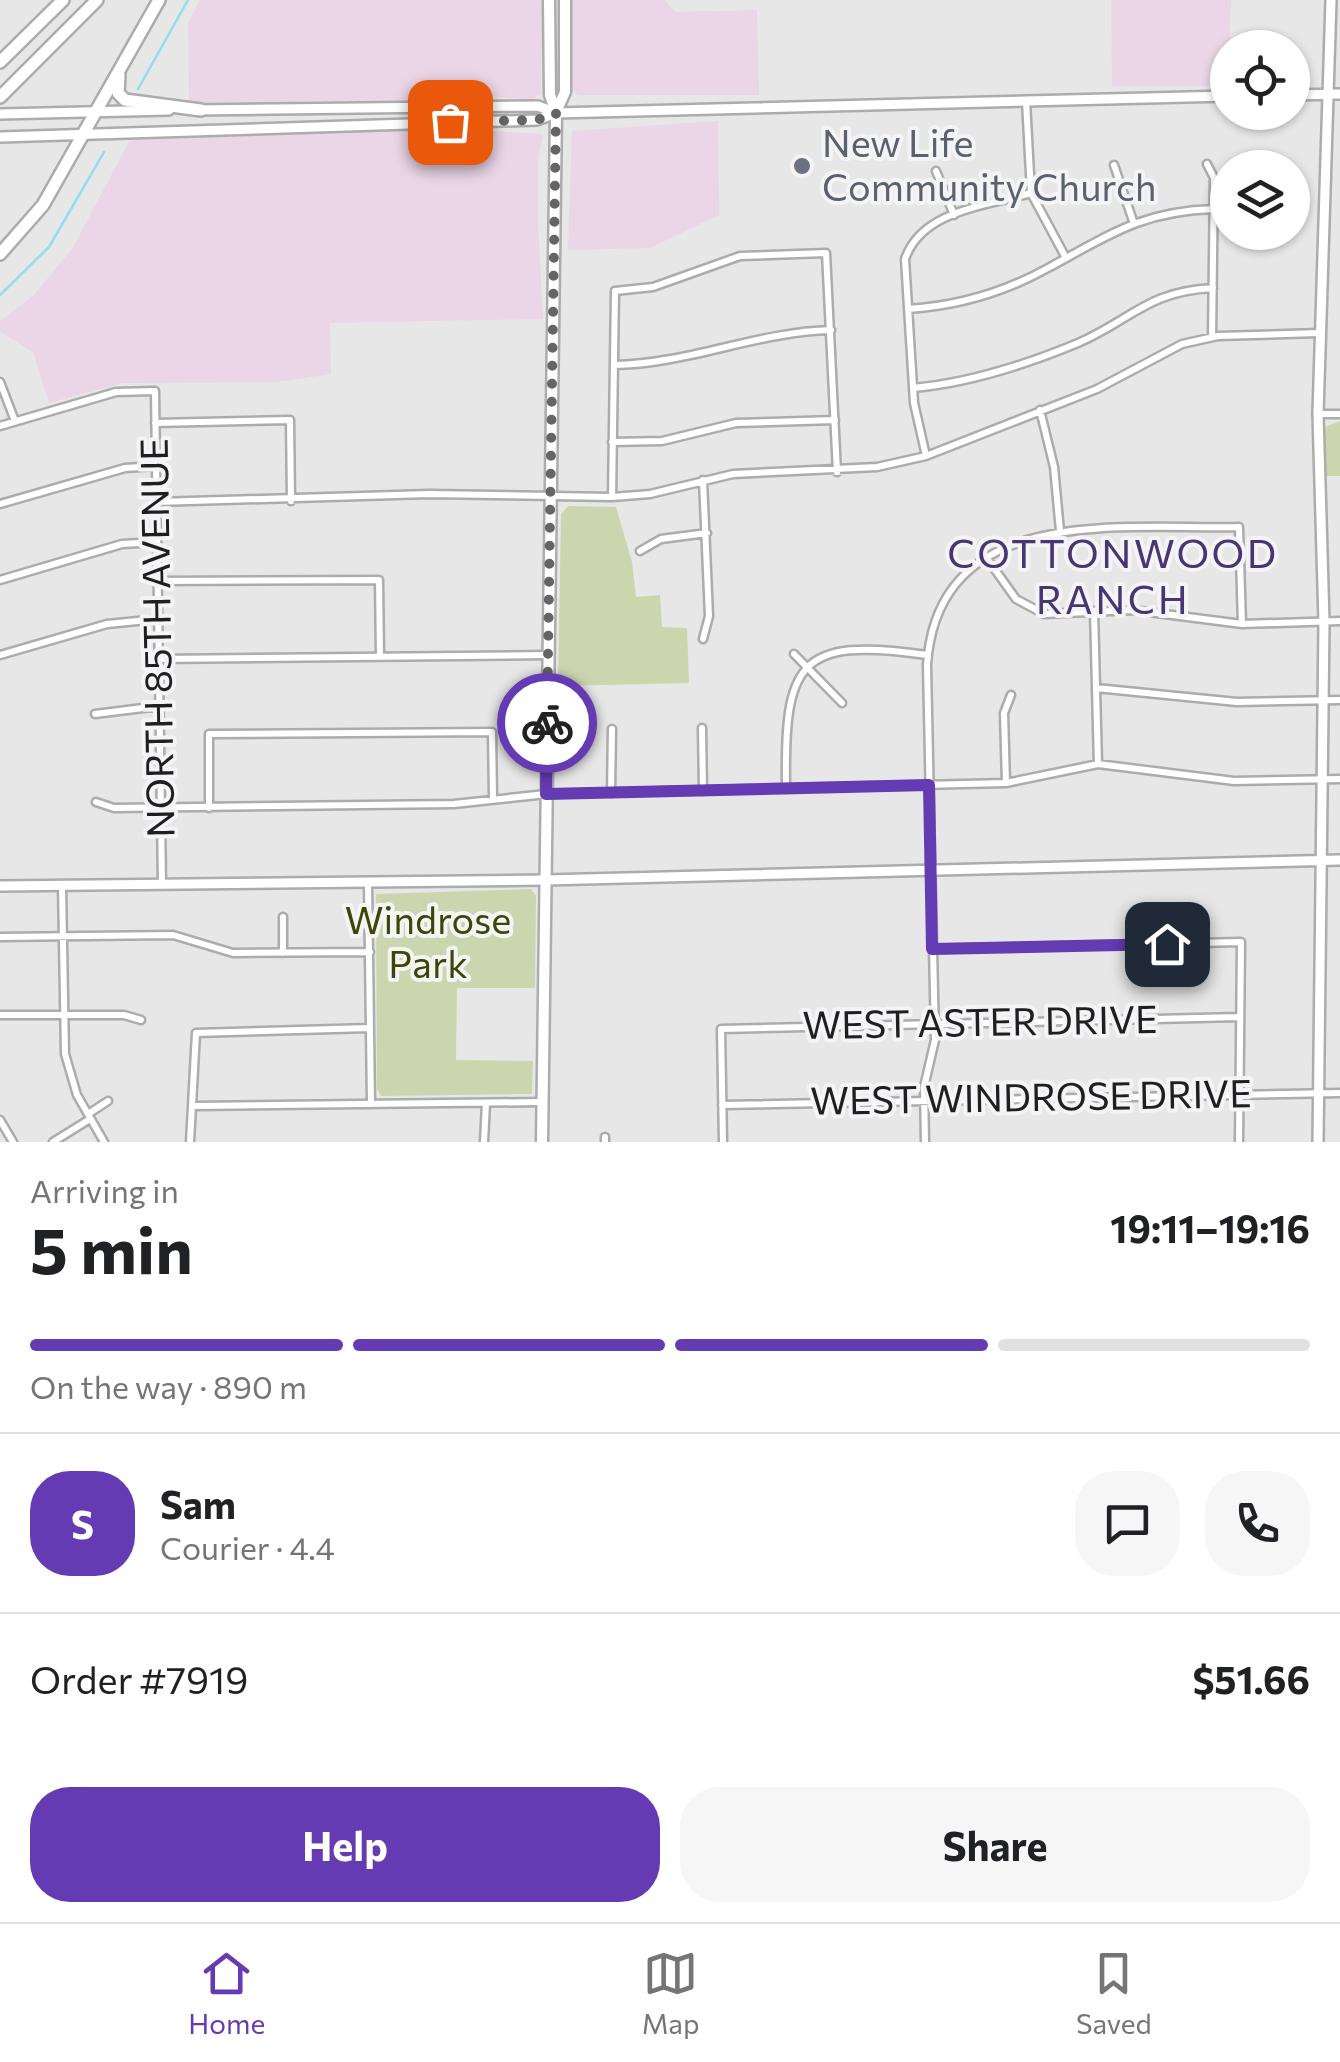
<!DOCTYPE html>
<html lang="en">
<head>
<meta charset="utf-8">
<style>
	body { margin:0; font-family:Commissioner,sans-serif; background:#f6f6f6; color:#202124; height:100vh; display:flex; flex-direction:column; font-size:38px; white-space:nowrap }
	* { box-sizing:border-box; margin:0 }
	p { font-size:32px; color:#757577 }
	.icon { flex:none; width:55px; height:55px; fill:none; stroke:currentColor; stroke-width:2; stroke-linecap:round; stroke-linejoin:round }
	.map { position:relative; height:1142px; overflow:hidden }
	.side { display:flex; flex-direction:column; background:#fff; flex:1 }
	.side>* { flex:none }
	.controls { position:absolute; left:1210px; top:30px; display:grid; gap:20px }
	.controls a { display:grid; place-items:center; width:100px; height:100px; border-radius:50%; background:#fff; box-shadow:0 2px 8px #0004; font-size:50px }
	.pin { position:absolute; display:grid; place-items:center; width:85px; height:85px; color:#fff; margin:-42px; border-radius:20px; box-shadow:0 5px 15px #0006 }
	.courier { position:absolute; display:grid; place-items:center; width:100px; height:100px; margin:-50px; border:8px solid #643bb3; border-radius:50%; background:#fff; color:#222; box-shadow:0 2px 12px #0007 }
	.overview em { font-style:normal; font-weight:700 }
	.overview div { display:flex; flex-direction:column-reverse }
	.overview { display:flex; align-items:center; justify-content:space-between; height:170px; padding:0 30px }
	h1 { font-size:65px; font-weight:700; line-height:75px }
	.bar { display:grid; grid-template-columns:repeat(4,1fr); gap:15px 10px; align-content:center; height:120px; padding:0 30px }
	.bar i { height:12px; border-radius:8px; background:#e0e0e0 }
	.bar .on { background:#643bb3 }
	.bar p { grid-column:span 4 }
	.line { display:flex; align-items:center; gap:25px; padding:0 30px; border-top:2px solid #e0e0e0 }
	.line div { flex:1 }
	.round { display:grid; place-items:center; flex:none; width:105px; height:105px; border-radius:40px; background:#f6f6f6 }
	.cta { display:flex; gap:20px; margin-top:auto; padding:20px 30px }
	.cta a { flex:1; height:115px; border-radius:40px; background:#643bb3; color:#fff; font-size:40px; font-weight:700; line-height:115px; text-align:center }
	.cta a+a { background:#f6f6f6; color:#202124 }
	.dock { display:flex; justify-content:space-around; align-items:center; height:140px; border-top:2px solid #e0e0e0; background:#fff; font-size:28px; color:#757577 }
	.dock a { display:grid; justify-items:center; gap:5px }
	.dock .on { color:#643bb3 }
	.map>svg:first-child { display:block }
</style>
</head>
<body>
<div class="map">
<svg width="1340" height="1142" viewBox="0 0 1340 1142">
	<rect width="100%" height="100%" fill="#e7e7e8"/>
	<path fill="#ead6e6" d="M200 0H543L541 94 530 100 492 96 482 101 200 105 189 101 188 23Z
		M571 0H665L675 12 757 10 759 95H578L570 87Z
		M1111 0H1231L1227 86H1112Z
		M718 121 719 215 650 248 568 250 572 131Z
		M439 128 543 134 538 160V223L543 319 330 323 331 374 277 382 123 383 49 403 33 352 0 332V321L34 295 72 249 131 138Z"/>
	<path fill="#ccd6ae" d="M1340 421V476H1324L1325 427Z
		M568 506 616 507 632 562 636 597 660 595 662 627 687 628 689 683 558 686 561 514Z
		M531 889 536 896 535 988H457L456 1060 533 1061 532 1094 381 1096 377 1089 376 894Z"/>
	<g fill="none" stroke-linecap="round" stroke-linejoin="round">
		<path stroke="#95dcf0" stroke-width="2.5" d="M138 89 188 0
			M0 295 49 247 104 152"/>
		<defs>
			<path id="street" d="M1026 101 1031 193 1066 258
				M1207 164 1214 178 1212 337
				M1114 165 1133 221
				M936 171 954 215
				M908 309C956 306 1005 292 1048 268 1109 235 1142 211 1214 209
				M614 365C688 364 756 332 831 330
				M0 382 15 421
				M913 388C970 383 1025 365 1078 343 1131 320 1148 291 1213 288
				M1040 410 1054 467 1060 531
				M1318 414H1340
				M155 423 290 420 291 501
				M0 426 116 392 155 391 162 885
				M612 442 662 441 736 423 835 420
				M926 456 914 403 905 259C922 210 986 206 1031 193
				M612 497 615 291 653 287 740 256 826 253 837 472
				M156 502 429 494 612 497 650 494 733 474 877 467 926 456 1097 389 1182 344 1218 336 1319 333
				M0 504 125 468 156 466
				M640 551 661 539 707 533
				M986 557 1016 599 1044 614 1133 610 1242 624 1340 621
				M0 580 122 544 157 542
				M157 581 379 580 380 656
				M1094 611 1098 764
				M703 639 709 616 703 480
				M794 654 842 703
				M0 655 107 624 158 619
				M159 659 548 655
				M1096 688 1237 702 1340 700
				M95 714 159 706
				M702 728 703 791
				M1006 783 1004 713 1011 695
				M786 789C784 664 797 636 927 655
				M611 793 612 729
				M96 802 114 808 454 804 546 794 1006 783 1098 764 1234 781 1340 779
				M209 808V734L492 732 493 799
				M368 882 371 1103
				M62 885 65 1054 77 1095 104 1142
				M283 917V953
				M0 937 173 935 233 953 370 952
				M932 949 1241 942 1239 1142
				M0 1015H124L141 1020
				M722 1105 1340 1093
				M195 1106 542 1102
				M88 1114 108 1101
				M0 1120 13 1142
				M605 1137V1142
				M53 1142 90 1119
				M190 1142 196 1033 370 1028
				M484 1142 486 1103
				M723 1142 721 1029 1240 1017
				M925 1142 924 1087 935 1040 927 665C938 501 1124 530 1239 527L1242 624"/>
			<path id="secondary" d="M1292 95 1340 94
				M195 110 538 106 556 113
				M0 114 169 110
				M0 137 537 120 556 113 1228 96
				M0 886 545 880 1340 860
				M1318 1142 1324 622 1318 414 1331 0"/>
			<path id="primary" d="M556 112 565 92V0
				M542 1142 556 113 550 95 549 0"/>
			<path id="highway" d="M0 62 63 0
				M119 75 118 93 125 100 201 110
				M0 97 97 0
				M0 254 43 205 159 0"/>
		</defs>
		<use href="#street" stroke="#acacad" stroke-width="11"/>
		<use href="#secondary" stroke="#acacad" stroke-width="14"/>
		<use href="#primary" stroke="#acacad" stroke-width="15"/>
		<use href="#highway" stroke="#acacad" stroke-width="16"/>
		<use href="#street" stroke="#fff" stroke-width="6"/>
		<use href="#secondary" stroke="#fff" stroke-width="9"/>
		<use href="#primary" stroke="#fff" stroke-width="10"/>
		<use href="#highway" stroke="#fff" stroke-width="11"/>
	</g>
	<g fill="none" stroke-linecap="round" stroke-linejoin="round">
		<path stroke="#656565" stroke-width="10" stroke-dasharray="0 18" d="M450 122 537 120 556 113 547 723"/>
		<path stroke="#643bb3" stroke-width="12" d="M547 723 546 794 929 785 932 949 1167 944"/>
	</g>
	<circle fill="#6b7280" stroke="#f4f4f6" stroke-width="4" cx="802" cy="166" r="10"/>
	<g text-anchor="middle" stroke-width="8" stroke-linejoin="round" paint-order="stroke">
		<g font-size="38" fill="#5b616d" stroke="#f4f4f6" text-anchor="start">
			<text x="822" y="157">New Life<tspan x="822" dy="44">Community Church</tspan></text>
		</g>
		<g font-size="38" fill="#1f1f1f" stroke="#f4f4f6">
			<text transform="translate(158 638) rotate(-91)" y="13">NORTH 85TH AVENUE</text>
			<text transform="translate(980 1023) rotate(-1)" y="13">WEST ASTER DRIVE</text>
			<text transform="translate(1031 1098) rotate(-1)" y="13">WEST WINDROSE DRIVE</text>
		</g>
		<g font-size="38" fill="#3d4603" stroke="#f4f4f6">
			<text x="428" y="934">Windrose<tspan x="428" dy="44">Park</tspan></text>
		</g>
		<g font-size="40" letter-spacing="2.5" fill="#473673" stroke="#f4f4f6">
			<text x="1113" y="568">COTTONWOOD<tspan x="1113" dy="46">RANCH</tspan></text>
		</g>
	</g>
</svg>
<div class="controls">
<a><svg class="icon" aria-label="locate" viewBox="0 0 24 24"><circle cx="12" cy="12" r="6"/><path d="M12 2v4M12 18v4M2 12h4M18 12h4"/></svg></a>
<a><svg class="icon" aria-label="layers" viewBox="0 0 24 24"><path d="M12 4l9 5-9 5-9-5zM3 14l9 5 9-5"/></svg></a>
</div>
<div class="pin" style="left:450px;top:122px;background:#ea580c"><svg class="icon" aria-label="bag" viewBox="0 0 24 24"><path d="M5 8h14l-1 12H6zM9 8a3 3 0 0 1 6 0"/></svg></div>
<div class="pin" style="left:1167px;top:944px;background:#1f2937"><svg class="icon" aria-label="home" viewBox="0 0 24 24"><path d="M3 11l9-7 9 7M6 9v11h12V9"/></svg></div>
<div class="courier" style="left:547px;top:723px"><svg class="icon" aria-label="bike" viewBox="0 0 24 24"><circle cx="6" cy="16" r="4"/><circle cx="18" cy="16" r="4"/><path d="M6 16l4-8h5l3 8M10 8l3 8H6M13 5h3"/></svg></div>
</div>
<section class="side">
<div class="overview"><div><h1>5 min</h1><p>Arriving in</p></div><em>19:11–19:16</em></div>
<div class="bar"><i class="on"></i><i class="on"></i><i class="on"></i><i></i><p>On the way · 890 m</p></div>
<div class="line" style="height:180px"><b class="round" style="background:#643bb3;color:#fff">S</b><div><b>Sam</b><p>Courier · 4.4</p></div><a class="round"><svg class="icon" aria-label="chat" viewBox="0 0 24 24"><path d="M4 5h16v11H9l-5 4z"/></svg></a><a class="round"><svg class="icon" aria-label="phone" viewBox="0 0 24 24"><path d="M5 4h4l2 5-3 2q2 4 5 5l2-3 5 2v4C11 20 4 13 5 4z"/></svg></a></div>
<div class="line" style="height:130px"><div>Order #7919</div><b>$51.66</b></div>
<div class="cta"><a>Help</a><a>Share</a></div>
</section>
<nav class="dock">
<a class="on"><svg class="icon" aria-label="home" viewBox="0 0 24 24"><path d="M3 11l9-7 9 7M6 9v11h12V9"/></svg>Home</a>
<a><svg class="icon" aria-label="map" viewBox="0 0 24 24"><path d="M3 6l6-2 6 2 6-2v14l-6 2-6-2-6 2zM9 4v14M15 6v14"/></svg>Map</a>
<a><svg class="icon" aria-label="saved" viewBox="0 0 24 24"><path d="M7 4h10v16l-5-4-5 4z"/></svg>Saved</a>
</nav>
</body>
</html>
